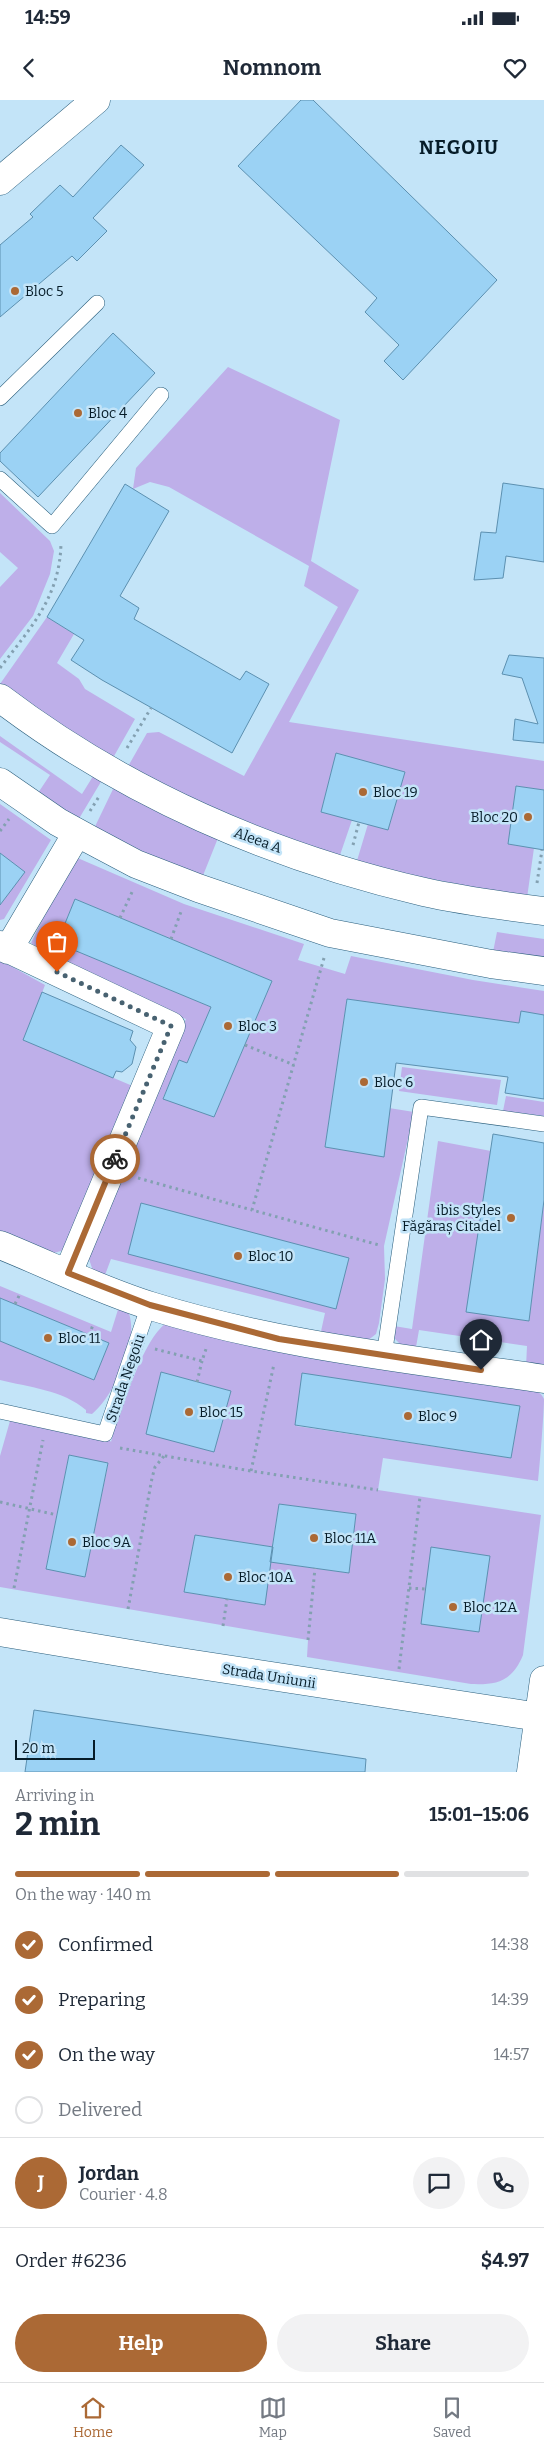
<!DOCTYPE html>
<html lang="en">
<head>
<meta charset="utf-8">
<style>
	body { margin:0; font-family:Bitter,serif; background:#f2f2f3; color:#1f2937; height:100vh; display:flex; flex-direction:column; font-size:19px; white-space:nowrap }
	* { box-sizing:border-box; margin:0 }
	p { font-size:16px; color:#747a83 }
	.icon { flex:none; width:28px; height:28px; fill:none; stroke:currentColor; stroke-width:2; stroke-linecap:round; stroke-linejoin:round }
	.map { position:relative; height:1672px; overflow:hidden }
	.panel { display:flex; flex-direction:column; background:#fff; flex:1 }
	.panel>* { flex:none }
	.scale { position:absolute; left:15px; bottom:12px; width:80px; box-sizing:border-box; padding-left:5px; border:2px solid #061c28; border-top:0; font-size:14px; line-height:18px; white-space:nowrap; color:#061c28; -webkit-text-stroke:4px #c3e4f8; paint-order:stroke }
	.pin { position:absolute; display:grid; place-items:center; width:42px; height:42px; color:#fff; margin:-51px -21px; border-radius:50% 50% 50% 0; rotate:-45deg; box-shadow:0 0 5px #0007 }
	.pin .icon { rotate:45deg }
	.courier { position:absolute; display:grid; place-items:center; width:50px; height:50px; margin:-25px; border:4px solid #ab6935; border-radius:50%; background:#fff; color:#222; box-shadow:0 1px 6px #0007 }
	.overview em { font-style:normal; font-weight:700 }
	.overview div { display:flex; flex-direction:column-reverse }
	.overview { display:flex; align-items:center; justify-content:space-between; height:85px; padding:0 15px }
	h1 { font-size:32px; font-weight:700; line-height:38px }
	.bar { display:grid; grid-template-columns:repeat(4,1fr); gap:8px 5px; align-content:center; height:60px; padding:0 15px }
	.bar i { height:6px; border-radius:4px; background:#e0e1e3 }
	.bar .current { background:#ab6935 }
	.bar p { grid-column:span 4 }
	.line { display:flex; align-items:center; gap:12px; padding:0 15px; border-top:1px solid #e0e1e3 }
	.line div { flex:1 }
	.round { display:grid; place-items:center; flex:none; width:52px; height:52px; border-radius:26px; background:#f2f2f3 }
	ol { padding:0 15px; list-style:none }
	li { display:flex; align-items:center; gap:15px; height:55px }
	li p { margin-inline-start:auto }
	li .icon { padding:5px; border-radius:50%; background:#ab6935; color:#fff; stroke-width:4 }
	li:last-child { color:#747a83 }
	li i { width:28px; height:28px; border:2px solid #e0e1e3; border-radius:50% }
	.primary-button { display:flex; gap:10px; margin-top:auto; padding:10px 15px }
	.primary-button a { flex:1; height:58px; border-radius:30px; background:#ab6935; color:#fff; font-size:20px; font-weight:700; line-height:58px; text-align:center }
	.primary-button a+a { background:#f2f2f3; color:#1f2937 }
	.status { display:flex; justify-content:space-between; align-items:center; height:35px; padding:0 25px; background:#fff; direction:ltr }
	.status svg { height:14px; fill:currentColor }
	header { display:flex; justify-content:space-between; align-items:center; height:65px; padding:0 15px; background:#fff; font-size:22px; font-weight:700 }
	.tabs { display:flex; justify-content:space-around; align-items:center; height:70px; border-top:1px solid #e0e1e3; background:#fff; font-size:14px; color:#747a83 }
	.tabs a { display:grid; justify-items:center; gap:2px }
	.tabs .current { color:#ab6935 }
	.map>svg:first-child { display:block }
</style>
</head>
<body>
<div class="status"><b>14:59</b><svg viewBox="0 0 49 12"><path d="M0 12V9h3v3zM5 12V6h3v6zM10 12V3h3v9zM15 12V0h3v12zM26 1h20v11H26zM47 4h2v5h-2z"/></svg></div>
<header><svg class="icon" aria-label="back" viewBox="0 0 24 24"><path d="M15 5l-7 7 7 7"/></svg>Nomnom<svg class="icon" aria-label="heart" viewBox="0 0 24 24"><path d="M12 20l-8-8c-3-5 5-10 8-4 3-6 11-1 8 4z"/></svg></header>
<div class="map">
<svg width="544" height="1672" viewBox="0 0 544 1672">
	<rect width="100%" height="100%" fill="#c3e4f8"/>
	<path fill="#beafe9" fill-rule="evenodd" d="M228 267 340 320 311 461 359 490 289 622 544 661V690L516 686 508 744 534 748 527 798 356 764 368 724 388 730 405 672 336 654 321 712 352 720 339 758 235 722 126 670 147 633 159 632 244 676 338 507 304 486 309 466 169 387 150 382 133 389 136 368Z
		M0 393 50 441 54 451 50 474 33 516 0 559V487L18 468 0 452Z
		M47 517 74 534 57 563 79 579 85 589 135 619 109 665 0 590V584Z
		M0 636 82 694 100 665 108 670 77 722 36 696 50 675 0 642Z
		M115 685 220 733 198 788 89 739Z
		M0 704 51 740 4 819 0 820V805L24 772 0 753Z
		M73 756 184 804 304 844 298 860 345 874 351 856 473 880 544 891V915L519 923 347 899 325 1047 384 1056 389 1008 414 1012 384 1146 385 1179 379 1223 376 1234 367 1241 320 1236 325 1213 111 1159 105 1175 94 1174 88 1156 186 919 71 873 31 843ZM75 799 272 881 214 1017 163 998 179 961 187 963 211 907 57 843Z
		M497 832 544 839V865L492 857Z
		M0 860 45 885 24 940 135 987 69 1144 61 1151 50 1154 0 1133Z
		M402 967 501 980 497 1005 399 991Z
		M506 996 544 1002V1016L503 1011Z
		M438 1041 491 1051 467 1211 529 1221 544 1100V1269L526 1267 527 1246 419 1230 415 1253C400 1245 394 1241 388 1225L412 1229Z
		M0 1186 111 1232 121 1200C148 1227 116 1294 92 1314L86 1313V1310C63 1290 28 1287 0 1280V1241L94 1280 109 1243 0 1198Z
		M166 1223 532 1288C537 1291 542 1294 544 1299 544 1312 540 1364 538 1381L383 1358 378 1390 541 1415 523 1555C512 1582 496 1585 471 1584L307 1557 308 1540 0 1487V1356L12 1314 105 1334 111 1342 114 1330C126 1300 142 1242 166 1223ZM161 1272 231 1291 214 1352 147 1333ZM302 1274 520 1307 511 1358 296 1326ZM69 1355 108 1364 85 1477 46 1468ZM279 1404 356 1414 349 1473 270 1462 264 1505 184 1492 195 1435 272 1447Z"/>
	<path fill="#9bd2f4" stroke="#5c90b0" d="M301 0H313L497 180 403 280 384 261 399 245 365 212 377 198 238 66Z
		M121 45 144 65 93 118 107 131 77 161 72 156 0 217V145L33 117 30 114 60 85 73 97Z
		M113 233 155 273 38 397 0 361V353Z
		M503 383 544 389V462L506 456 503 478 474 480 481 432 496 433Z
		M125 384 169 411 120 496 139 508 134 519 240 580 246 571 269 584 232 653 102 580 71 560 84 540 47 517Z
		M509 555 544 558V643L513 640 515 619 538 624 522 578 502 574Z
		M336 653 405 672 388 730 321 712Z
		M516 686 544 690V750L508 744Z
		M0 753 25 772 0 805Z
		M75 799 272 881 214 1017 163 999 179 960 187 963 211 907 57 843Z
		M42 892 133 931 130 940 136 947 132 964 122 972 116 971 113 978 23 940Z
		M347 899 519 923 521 911 544 915V999L505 993 508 977 396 963 384 1057 325 1047Z
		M493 1034 544 1043V1100L529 1221 466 1212Z
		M141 1103 349 1158 336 1209 128 1154Z
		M0 1198 109 1243 94 1280 0 1241Z
		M161 1272 231 1291 214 1352 146 1334Z
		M302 1273 520 1306 511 1358 295 1325Z
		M69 1355 108 1363 85 1477 46 1469Z
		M279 1404 356 1414 349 1473 270 1462Z
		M195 1435 273 1447 265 1505 184 1492Z
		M431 1447 490 1456 479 1532 421 1524Z
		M34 1610 366 1659 365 1672H25Z"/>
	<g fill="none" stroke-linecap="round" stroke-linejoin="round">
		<defs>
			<path id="service" d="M0 298 97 203
				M0 379 52 426 161 295
				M384 1256 421 1007 544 1024
				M0 1311 105 1334 149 1205"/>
			<path id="minor" d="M0 81 96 0
				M0 598C125 693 272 757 424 792 464 801 504 806 544 811
				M0 682 58 722 89 739 136 764 198 788 330 833 491 864 544 871
				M0 845 171 926 68 1173
				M8 850 77 733
				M0 1145C50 1165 99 1190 151 1206 279 1246 412 1259 544 1279"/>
			<path id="secondary" d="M0 1532 167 1560 539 1617
				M531 1672 544 1580"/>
		</defs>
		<use href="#service" stroke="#2a5e7c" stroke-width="16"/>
		<use href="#minor" stroke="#2a5e7c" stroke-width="29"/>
		<use href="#secondary" stroke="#2a5e7c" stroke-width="29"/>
		<path stroke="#83a0b1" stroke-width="3" stroke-dasharray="2.5 4" stroke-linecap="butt" d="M0 568C31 527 60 497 61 443
			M127 648 151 608
			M90 711 100 695
			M0 731 9 719
			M353 745 359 722
			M537 783 542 750
			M120 818 133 790
			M171 839 182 809
			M324 858 252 1110 379 1145
			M245 945 294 965
			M138 1078 252 1110
			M15 1204 20 1194
			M89 1235 93 1225
			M155 1249 202 1261 206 1249
			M197 1282 202 1261
			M120 1348 251 1371 378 1390
			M251 1371 274 1264
			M0 1402 57 1415
			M14 1488 43 1340
			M409 1488 425 1489
			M128 1509 152 1378 155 1367 164 1356
			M223 1526 227 1499
			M308 1540 315 1468
			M399 1569 420 1397"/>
		<use href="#service" stroke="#fff" stroke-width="15"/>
		<use href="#minor" stroke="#fff" stroke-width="28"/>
		<use href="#secondary" stroke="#fff" stroke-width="28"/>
	</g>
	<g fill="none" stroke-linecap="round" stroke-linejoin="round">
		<path stroke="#486271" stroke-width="5" stroke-dasharray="0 9" d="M57 872 171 926 115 1059"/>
		<path stroke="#ab6935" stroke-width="6" d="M115 1059 68 1173 150 1205 279 1239 481 1270"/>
	</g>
	<g fill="#ab6935" stroke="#c3e4f8" stroke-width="2">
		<circle cx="15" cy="191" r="5"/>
		<circle cx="78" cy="313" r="5"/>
		<circle cx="363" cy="692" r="5"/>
		<circle cx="528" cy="717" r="5"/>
		<circle cx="228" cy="926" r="5"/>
		<circle cx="364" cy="982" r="5"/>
		<circle cx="511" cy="1118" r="5"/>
		<circle cx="238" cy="1156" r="5"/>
		<circle cx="48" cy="1238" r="5"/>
		<circle cx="189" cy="1312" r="5"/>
		<circle cx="408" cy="1316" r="5"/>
		<circle cx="314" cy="1438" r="5"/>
		<circle cx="72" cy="1442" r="5"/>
		<circle cx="228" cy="1477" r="5"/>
		<circle cx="453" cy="1507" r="5"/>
	</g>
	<g text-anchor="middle" stroke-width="5" stroke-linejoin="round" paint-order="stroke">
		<g font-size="14" fill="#061c28" stroke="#c3e4f8" text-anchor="start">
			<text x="25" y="196">Bloc 5</text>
			<text x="88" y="318">Bloc 4</text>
			<text x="373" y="697">Bloc 19</text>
			<text x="518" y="722" text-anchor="end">Bloc 20</text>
			<text x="238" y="931">Bloc 3</text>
			<text x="374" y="987">Bloc 6</text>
			<text x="501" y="1115" text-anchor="end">ibis Styles<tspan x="501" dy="16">Făgăraș Citadel</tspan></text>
			<text x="248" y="1161">Bloc 10</text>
			<text x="58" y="1243">Bloc 11</text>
			<text x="199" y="1317">Bloc 15</text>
			<text x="418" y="1321">Bloc 9</text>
			<text x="324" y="1443">Bloc 11A</text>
			<text x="82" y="1447">Bloc 9A</text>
			<text x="238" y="1482">Bloc 10A</text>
			<text x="463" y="1512">Bloc 12A</text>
		</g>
		<g font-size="14" fill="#061c28" stroke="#c3e4f8">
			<text transform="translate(258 740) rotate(20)" y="5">Aleea A</text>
			<text transform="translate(125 1278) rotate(-71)" y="5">Strada Negoiu</text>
			<text transform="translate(269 1576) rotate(9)" y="5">Strada Uniunii</text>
		</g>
		<g font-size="19" font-weight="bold" letter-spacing="1" fill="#061c28" stroke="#c3e4f8">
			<text x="459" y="54">NEGOIU</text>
		</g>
	</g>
</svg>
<div class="scale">20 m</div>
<div class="pin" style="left:57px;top:872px;background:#ea580c"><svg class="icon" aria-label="bag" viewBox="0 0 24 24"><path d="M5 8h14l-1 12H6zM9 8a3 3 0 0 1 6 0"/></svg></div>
<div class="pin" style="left:481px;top:1270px;background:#1f2937"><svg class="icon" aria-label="home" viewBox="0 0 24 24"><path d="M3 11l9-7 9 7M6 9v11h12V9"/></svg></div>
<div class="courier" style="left:115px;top:1059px"><svg class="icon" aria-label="bike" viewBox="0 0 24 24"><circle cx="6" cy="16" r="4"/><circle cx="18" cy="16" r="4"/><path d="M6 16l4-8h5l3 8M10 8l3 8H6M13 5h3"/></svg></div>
</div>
<section class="panel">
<div class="overview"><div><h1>2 min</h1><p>Arriving in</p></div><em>15:01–15:06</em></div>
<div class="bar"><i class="current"></i><i class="current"></i><i class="current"></i><i></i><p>On the way · 140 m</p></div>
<ol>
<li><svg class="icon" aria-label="check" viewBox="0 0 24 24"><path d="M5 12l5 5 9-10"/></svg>Confirmed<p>14:38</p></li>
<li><svg class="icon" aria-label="check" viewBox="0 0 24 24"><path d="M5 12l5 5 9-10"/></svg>Preparing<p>14:39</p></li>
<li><svg class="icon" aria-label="check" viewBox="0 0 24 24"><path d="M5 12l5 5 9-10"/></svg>On the way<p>14:57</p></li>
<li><i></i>Delivered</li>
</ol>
<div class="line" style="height:90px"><b class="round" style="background:#ab6935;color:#fff">J</b><div><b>Jordan</b><p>Courier · 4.8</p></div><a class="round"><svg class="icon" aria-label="chat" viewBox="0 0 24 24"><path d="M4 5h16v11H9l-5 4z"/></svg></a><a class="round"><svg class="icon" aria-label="phone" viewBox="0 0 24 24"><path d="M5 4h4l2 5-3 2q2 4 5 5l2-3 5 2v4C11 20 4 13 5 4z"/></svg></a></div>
<div class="line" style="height:65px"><div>Order #6236</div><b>$4.97</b></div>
<div class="primary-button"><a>Help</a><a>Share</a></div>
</section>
<nav class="tabs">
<a class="current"><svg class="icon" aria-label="home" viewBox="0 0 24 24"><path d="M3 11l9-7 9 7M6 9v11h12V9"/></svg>Home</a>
<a><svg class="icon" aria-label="map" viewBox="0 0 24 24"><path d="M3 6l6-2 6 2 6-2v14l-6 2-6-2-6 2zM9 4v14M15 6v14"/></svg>Map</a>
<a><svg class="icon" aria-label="saved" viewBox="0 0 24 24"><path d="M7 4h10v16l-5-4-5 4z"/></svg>Saved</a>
</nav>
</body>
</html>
